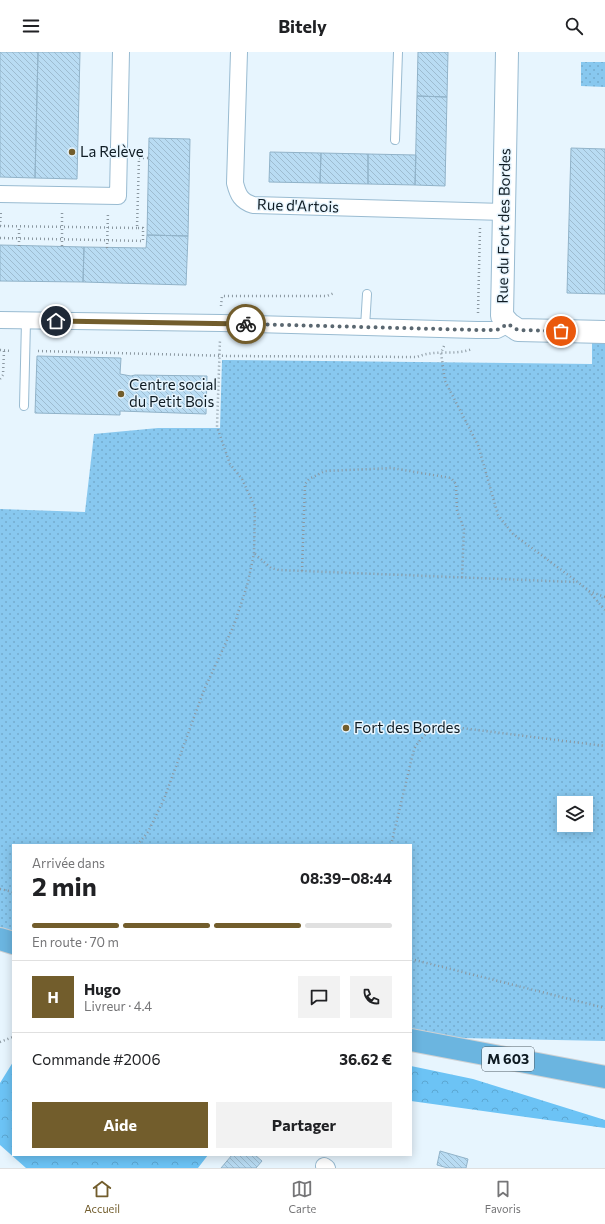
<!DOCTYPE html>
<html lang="fr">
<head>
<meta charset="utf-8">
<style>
	body { margin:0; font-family:Commissioner,sans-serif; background:#f2f2f2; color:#202124; height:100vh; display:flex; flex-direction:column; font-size:15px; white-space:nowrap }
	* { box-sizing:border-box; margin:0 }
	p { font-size:13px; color:#757577 }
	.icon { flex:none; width:22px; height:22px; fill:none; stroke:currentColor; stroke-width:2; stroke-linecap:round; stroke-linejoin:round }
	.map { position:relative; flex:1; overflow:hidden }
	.details { position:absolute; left:12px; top:792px; width:400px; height:312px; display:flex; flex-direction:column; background:#fff; border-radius:0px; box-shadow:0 2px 10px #0003 }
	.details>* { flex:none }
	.controls { position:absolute; left:557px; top:744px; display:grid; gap:8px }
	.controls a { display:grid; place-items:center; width:36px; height:36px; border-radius:0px; background:#fff; box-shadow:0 2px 10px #0003; font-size:20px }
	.pin { position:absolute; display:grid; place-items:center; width:34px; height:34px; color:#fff; margin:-17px; border:2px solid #fff; border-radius:50%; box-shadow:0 1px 4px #0007 }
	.courier { position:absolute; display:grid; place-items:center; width:40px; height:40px; margin:-20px; border:3px solid #725d2c; border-radius:50%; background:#fff; color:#222; box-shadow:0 1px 5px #0007 }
	.overview em { font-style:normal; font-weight:700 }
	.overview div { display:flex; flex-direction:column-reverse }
	.overview { display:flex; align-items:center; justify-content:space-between; height:68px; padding:0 20px }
	h1 { font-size:26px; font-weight:700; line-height:30px }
	.bar { display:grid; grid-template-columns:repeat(4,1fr); gap:6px 4px; align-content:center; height:48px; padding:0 20px }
	.bar i { height:5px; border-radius:3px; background:#e0e0e0 }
	.bar .selected { background:#725d2c }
	.bar p { grid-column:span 4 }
	.line { display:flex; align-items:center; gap:10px; padding:0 20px; border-top:1px solid #e0e0e0 }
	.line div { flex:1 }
	.round { display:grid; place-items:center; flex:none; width:42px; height:42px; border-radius:0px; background:#f2f2f2 }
	.primary-button { display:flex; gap:8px; margin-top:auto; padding:8px 20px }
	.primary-button a { flex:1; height:46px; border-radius:0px; background:#725d2c; color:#fff; font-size:16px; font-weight:700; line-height:46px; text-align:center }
	.primary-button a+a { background:#f2f2f2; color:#202124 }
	header { display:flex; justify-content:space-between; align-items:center; height:52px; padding:0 20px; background:#fff; font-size:18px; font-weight:700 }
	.menu { display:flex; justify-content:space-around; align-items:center; height:56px; border-top:1px solid #e0e0e0; background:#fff; font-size:11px; color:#757577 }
	.menu a { display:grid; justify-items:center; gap:2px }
	.menu .selected { color:#725d2c }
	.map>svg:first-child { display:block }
</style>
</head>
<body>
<header><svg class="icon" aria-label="menu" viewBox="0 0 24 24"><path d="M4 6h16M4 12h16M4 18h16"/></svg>Bitely<svg class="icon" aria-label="search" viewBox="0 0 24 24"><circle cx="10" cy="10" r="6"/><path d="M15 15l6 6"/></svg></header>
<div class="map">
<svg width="605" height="1116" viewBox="0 0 605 1116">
	<defs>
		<pattern id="grass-dots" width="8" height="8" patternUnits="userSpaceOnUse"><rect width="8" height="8" fill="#88c8ef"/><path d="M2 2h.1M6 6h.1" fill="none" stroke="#74abcd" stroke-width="1.8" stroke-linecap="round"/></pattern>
		<pattern id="forest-crowns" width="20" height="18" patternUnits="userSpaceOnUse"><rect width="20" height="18" fill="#6cc3f5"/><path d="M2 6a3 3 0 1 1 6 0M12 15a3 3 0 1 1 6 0" fill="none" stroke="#5ca7d2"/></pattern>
		<pattern id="building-back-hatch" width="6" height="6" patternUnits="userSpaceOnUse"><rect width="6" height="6" fill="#b9dcf3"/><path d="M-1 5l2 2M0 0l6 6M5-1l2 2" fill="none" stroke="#9ebcd0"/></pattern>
	</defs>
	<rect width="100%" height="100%" fill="#e7f5fe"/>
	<path fill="url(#grass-dots)" fill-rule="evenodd" d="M581 10H605V35L581 34Z
		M592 280H605V989L411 985V793H13V886L0 882V457L85 460 94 382 158 376H220L222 308 592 312ZM564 751H586V773H564Z"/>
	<path fill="url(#forest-crowns)" d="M13 1010V1103H208L198 1116H26L0 1093V1031Z
		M411 1014 473 1027 605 1068V1076L411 1049Z"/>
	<path fill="url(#building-back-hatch)" stroke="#91b3c9" d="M0 0H38L35 126 0 125Z
		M38 0H80L77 127 35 126Z
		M418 0H448L447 45 417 44Z
		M417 44 447 45 445 134 415 133Z
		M149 86 190 87 188 184 147 183Z
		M571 96 605 97V242L567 241Z
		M270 100 321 101 320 131 269 130Z
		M321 101 368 102V132L320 131Z
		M368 102 416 103 415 133 368 132Z
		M147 183 188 184 186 233 83 230 84 195 146 196Z
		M0 193 84 195 83 230 0 229Z
		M37 304 121 306 120 322 131 324 135 323 207 324 206 362 120 359V363L35 361Z
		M440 1099 468 1107 466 1116H448L437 1113Z
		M232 1103H255L262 1109 256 1116H221Z"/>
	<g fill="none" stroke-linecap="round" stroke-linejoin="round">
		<defs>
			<path id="lane" d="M395 88 398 0
				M365 275 367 242
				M24 354 26 269"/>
			<path id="street" d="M239 0 235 131C238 143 241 149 253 153L504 160
				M0 142 118 144 121 0
				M0 268 221 271 477 278H497L509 272
				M324 1114 327 1116"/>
			<path id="secondary" d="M507 0 502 264 509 272 518 278 605 280"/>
			<path id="highway" d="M0 887 13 891
				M411 988 605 1025"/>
		</defs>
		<use href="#lane" stroke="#99bbd1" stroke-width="10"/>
		<use href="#street" stroke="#99bbd1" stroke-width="18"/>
		<use href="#secondary" stroke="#99bbd1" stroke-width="24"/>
		<use href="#highway" stroke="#cfd1d3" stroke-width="24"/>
		<path stroke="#8a97a0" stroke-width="2.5" stroke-dasharray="1 3" stroke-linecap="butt" d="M62 161V194
			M0 174 137 176
			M0 174 1 158
			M0 186 143 189V176H137L139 106H149
			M19 194V174
			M107 196 108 160
			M221 254 222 244H327L334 241
			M478 261 480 176
			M444 294 441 301 445 329 478 393 498 463 513 482 587 537 605 558
			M0 298 11 299
			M38 299 230 304 417 305C435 297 454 304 472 297
			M0 327 3 323 4 299
			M255 502 271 516 279 518 576 530
			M302 519 305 432 309 427 325 419 392 416 451 426 456 432 457 459 464 477 462 526
			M589 539 605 545
			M137 793 148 780 164 747 204 638 234 573 247 534 254 502 255 455 242 427 230 412 217 375 220 287
			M391 793 414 697C425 679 433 676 453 675L605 694
			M0 837 13 840
			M411 907 605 956
			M0 990 13 985"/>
		<use href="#lane" stroke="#fff" stroke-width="8"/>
		<use href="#street" stroke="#fff" stroke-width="16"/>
		<use href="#secondary" stroke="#fff" stroke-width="22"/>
		<use href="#highway" stroke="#6bb5e0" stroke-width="22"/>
	</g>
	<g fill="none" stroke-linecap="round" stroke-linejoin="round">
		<path stroke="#5a6770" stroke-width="4" stroke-dasharray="0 7.2" d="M246 272 477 278H497L508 272 518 278 561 279"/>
		<path stroke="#725d2c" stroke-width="5" d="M56 269 246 272"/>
	</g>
	<g fill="#725d2c" stroke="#e7f5fe" stroke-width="1.5">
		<circle cx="72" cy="100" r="4"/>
		<circle cx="121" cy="342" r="4"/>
		<circle cx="346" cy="676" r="4"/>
	</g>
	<g text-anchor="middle" stroke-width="3" stroke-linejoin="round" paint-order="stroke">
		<rect fill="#e7f5fe" stroke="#4f5c65" stroke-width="1" x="482" y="995" width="52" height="24" rx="3"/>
		<g font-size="14" font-weight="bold" fill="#0e1b23">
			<text x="508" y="1012">M 603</text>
		</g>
		<g font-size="15" fill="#0e1b23" stroke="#e7f5fe" text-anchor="start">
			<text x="80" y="105">La Relève</text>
			<text x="129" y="338">Centre social<tspan x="129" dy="17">du Petit Bois</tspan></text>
			<text x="354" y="681">Fort des Bordes</text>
		</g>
		<g font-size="15" fill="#0e1b23" stroke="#e7f5fe">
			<text transform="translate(298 154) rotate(2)" y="5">Rue d'Artois</text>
			<text transform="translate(504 174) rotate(-89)" y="5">Rue du Fort des Bordes</text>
		</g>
	</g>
</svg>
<div class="controls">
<a><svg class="icon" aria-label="layers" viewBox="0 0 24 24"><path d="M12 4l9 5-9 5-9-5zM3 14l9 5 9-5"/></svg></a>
</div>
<div class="pin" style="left:561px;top:279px;background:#ea580c"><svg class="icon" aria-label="bag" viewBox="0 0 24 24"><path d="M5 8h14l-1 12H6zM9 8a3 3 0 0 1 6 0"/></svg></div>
<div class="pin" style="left:56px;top:269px;background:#1f2937"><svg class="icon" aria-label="home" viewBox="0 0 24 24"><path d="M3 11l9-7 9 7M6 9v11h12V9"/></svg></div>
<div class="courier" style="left:246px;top:272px"><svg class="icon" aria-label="bike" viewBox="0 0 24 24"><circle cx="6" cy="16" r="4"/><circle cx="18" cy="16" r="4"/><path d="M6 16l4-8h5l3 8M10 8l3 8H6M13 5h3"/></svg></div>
<section class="details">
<div class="overview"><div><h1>2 min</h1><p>Arrivée dans</p></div><em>08:39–08:44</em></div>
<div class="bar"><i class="selected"></i><i class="selected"></i><i class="selected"></i><i></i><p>En route · 70 m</p></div>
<div class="line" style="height:72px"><b class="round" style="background:#725d2c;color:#fff">H</b><div><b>Hugo</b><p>Livreur · 4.4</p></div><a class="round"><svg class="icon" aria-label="chat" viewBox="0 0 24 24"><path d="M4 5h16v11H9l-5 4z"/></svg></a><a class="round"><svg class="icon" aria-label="phone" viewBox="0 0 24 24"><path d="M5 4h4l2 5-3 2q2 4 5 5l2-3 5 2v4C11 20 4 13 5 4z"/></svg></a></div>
<div class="line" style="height:52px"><div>Commande #2006</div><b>36.62 €</b></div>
<div class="primary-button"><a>Aide</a><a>Partager</a></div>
</section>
</div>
<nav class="menu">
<a class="selected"><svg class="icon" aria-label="home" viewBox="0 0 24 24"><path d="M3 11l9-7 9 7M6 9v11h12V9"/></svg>Accueil</a>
<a><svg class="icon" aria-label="map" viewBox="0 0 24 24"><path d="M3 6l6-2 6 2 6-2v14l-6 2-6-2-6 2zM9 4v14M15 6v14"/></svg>Carte</a>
<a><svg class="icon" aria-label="saved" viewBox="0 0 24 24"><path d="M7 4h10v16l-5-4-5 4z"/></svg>Favoris</a>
</nav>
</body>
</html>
